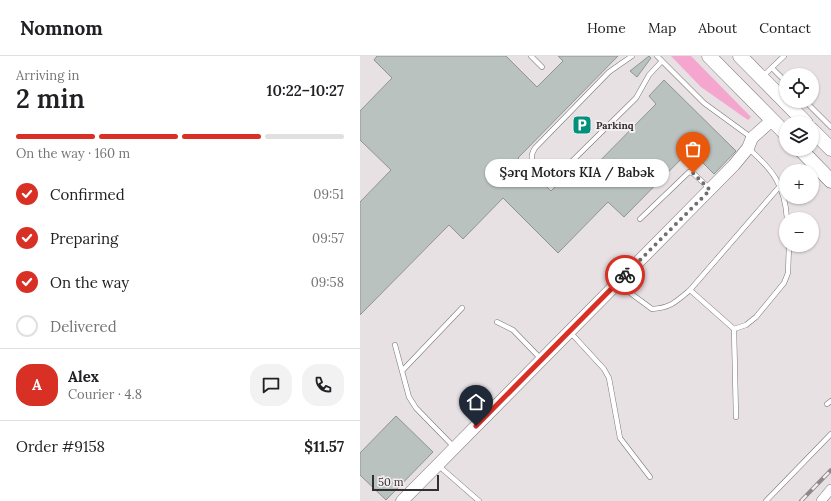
<!DOCTYPE html>
<html lang="en">
<head>
<meta charset="utf-8">
<style>
	body { margin:0; font-family:Lora,serif; background:#f2f2f2; color:#202124; height:100vh; display:flex; flex-direction:column; font-size:15px; white-space:nowrap }
	* { box-sizing:border-box; margin:0 }
	p { font-size:13px; color:#757577 }
	.icon { flex:none; width:22px; height:22px; fill:none; stroke:currentColor; stroke-width:2; stroke-linecap:round; stroke-linejoin:round }
	.map { position:relative; flex:1; overflow:hidden }
	.panel { display:flex; flex-direction:column; background:#fff; width:360px }
	.panel>* { flex:none }
	.controls { position:absolute; left:419px; top:12px; display:grid; gap:8px }
	.controls a { display:grid; place-items:center; width:40px; height:40px; border-radius:50%; background:#fff; box-shadow:0 1px 3px #0004; font-size:20px }
	.scale { position:absolute; left:12px; bottom:10px; width:67px; box-sizing:border-box; padding-left:4px; border:2px solid #322f30; border-top:0; font-size:11px; line-height:14px; white-space:nowrap; color:#322f30; -webkit-text-stroke:3px #f5eef1; paint-order:stroke }
	.pin { position:absolute; display:grid; place-items:center; width:34px; height:34px; color:#fff; margin:-41px -17px; border-radius:50% 50% 50% 0; rotate:-45deg; box-shadow:0 0 4px #0007 }
	.pin .icon { rotate:45deg }
	.courier { position:absolute; display:grid; place-items:center; width:40px; height:40px; margin:-20px; border:3px solid #d93025; border-radius:50%; background:#fff; color:#222; box-shadow:0 1px 5px #0007 }
	.bubble { position:absolute; height:28px; border-radius:14px; background:#fff; box-shadow:0 1px 3px #0004; font-size:13px; font-weight:600; line-height:28px; text-align:center }
	.overview em { font-style:normal; font-weight:600 }
	.overview div { display:flex; flex-direction:column-reverse }
	.overview { display:flex; align-items:center; justify-content:space-between; height:68px; padding:0 16px }
	h1 { font-size:26px; font-weight:600; line-height:30px }
	.bar { display:grid; grid-template-columns:repeat(4,1fr); gap:6px 4px; align-content:center; height:48px; padding:0 16px }
	.bar i { height:5px; border-radius:3px; background:#e0e0e0 }
	.bar .on { background:#d93025 }
	.bar p { grid-column:span 4 }
	.line { display:flex; align-items:center; gap:10px; padding:0 16px; border-top:1px solid #e0e0e0 }
	.line div { flex:1 }
	.round { display:grid; place-items:center; flex:none; width:42px; height:42px; border-radius:16px; background:#f2f2f2 }
	ol { padding:0 16px; list-style:none }
	li { display:flex; align-items:center; gap:12px; height:44px }
	li p { margin-inline-start:auto }
	li .icon { padding:4px; border-radius:50%; background:#d93025; color:#fff; stroke-width:4 }
	li:last-child { color:#757577 }
	li i { width:22px; height:22px; border:2px solid #e0e0e0; border-radius:50% }
	header { display:flex; align-items:center; gap:24px; box-sizing:border-box; height:56px; padding:0 20px; background:#fff; border-bottom:1px solid #e0e0e0 }
	header strong { font-size:19px }
	nav { display:flex; gap:22px; margin-inline-start:auto; font-size:14px }
	main { display:flex; flex:1; min-height:0 }
	.map>svg:first-child { display:block }
</style>
</head>
<body>
<header>
<strong>Nomnom</strong>
<nav><a>Home</a><a>Map</a><a>About</a><a>Contact</a></nav>
</header>
<main>
<section class="panel">
<div class="overview"><div><h1>2 min</h1><p>Arriving in</p></div><em>10:22–10:27</em></div>
<div class="bar"><i class="on"></i><i class="on"></i><i class="on"></i><i></i><p>On the way · 160 m</p></div>
<ol>
<li><svg class="icon" aria-label="check" viewBox="0 0 24 24"><path d="M5 12l5 5 9-10"/></svg>Confirmed<p>09:51</p></li>
<li><svg class="icon" aria-label="check" viewBox="0 0 24 24"><path d="M5 12l5 5 9-10"/></svg>Preparing<p>09:57</p></li>
<li><svg class="icon" aria-label="check" viewBox="0 0 24 24"><path d="M5 12l5 5 9-10"/></svg>On the way<p>09:58</p></li>
<li><i></i>Delivered</li>
</ol>
<div class="line" style="height:72px"><b class="round" style="background:#d93025;color:#fff">A</b><div><b>Alex</b><p>Courier · 4.8</p></div><a class="round"><svg class="icon" aria-label="chat" viewBox="0 0 24 24"><path d="M4 5h16v11H9l-5 4z"/></svg></a><a class="round"><svg class="icon" aria-label="phone" viewBox="0 0 24 24"><path d="M5 4h4l2 5-3 2q2 4 5 5l2-3 5 2v4C11 20 4 13 5 4z"/></svg></a></div>
<div class="line" style="height:52px"><div>Order #9158</div><b>$11.57</b></div>
</section>
<div class="map">
<svg width="471" height="445" viewBox="0 0 471 445">
	<rect width="100%" height="100%" fill="#e8e1e4"/>
	<path fill="#f4a6cf" d="M311 0H331L391 61 388 64 341 31Z"/>
	<path fill="#bac2c0" stroke="#8d9593" d="M17 0H146L177 31 203 5 198 0H258L158 102 191 135 211 114 221 124 296 48 289 40 304 24 376 95 354 118 330 94 264 161 248 146 198 197 143 142 103 183 89 169 0 259V146L31 114 0 84V55L32 22 14 4Z
		M289 0 291 2 277 21 270 15Z
		M36 360 73 396 26 444 0 419V397Z"/>
	<g fill="none" stroke-linecap="round" stroke-linejoin="round">
		<defs>
			<path id="lane" d="M171 0 182 11
				M272 0 249 16 175 92C166 106 177 111 187 121H193L199 118 276 42 289 19 302 5
				M297 0 344 47 392 82
				M412 12 426 26
				M403 20 424 0
				M445 45 471 71
				M389 93C413 114 425 130 427 163
				M280 163 329 116 333 117 349 132
				M258 228 292 253C310 252 316 246 330 234L420 130
				M330 234 374 273 376 361
				M137 266 153 274 181 303
				M374 273 386 269 396 261 424 227 428 217 429 189
				M210 276 244 313 249 322 260 382 290 421
				M35 289 49 341 56 352 94 391
				M42 315 102 252
				M467 348 471 345
				M79 410 119 445
				M406 445 471 378"/>
			<path id="street" d="M461 445 471 433"/>
			<path id="secondary" d="M42 445 374 109 388 92 392 82 412 64"/>
			<path id="primary" d="M349 0 426 78
				M380 0 446 67
				M452 74 471 93
				M440 93 471 125"/>
		</defs>
		<use href="#lane" stroke="#7c7578" stroke-width="5.5"/>
		<use href="#street" stroke="#7c7578" stroke-width="10"/>
		<use href="#secondary" stroke="#7c7578" stroke-width="13"/>
		<use href="#primary" stroke="#7c7578" stroke-width="15"/>
		<use href="#lane" stroke="#fff" stroke-width="4.5"/>
		<use href="#street" stroke="#fff" stroke-width="9"/>
		<use href="#secondary" stroke="#fff" stroke-width="12"/>
		<use href="#primary" stroke="#fff" stroke-width="14"/>
		<defs>
			<path id="rail" d="M441 445 471 414"/>
		</defs>
		<use href="#rail" stroke="#8d888a" stroke-width="4"/>
		<use href="#rail" stroke="#f5eef1" stroke-width="2.5" stroke-dasharray="8" stroke-linecap="butt"/>
	</g>
	<g fill="none" stroke-linecap="round" stroke-linejoin="round">
		<path stroke="#726d6f" stroke-width="4" stroke-dasharray="0 7.2" d="M265 219 350 134 333 117"/>
		<path stroke="#d93025" stroke-width="5" d="M116 370 265 219"/>
	</g>
	<defs>
		<symbol id="parking-square" viewBox="-11 -11 22 22"><rect x="-9" y="-9" width="18" height="18" rx="4" fill="#00907b" stroke="#f5eef1"/><path d="M-3.5-5.5H1a3.5 3.5 0 0 1 0 7H-1V5.5H-3.5ZM-1-3.4V-.6H.8a1.4 1.4 0 0 0 0-2.8Z" fill="#fff"/></symbol>
	</defs>
	<g fill-rule="evenodd">
		<use href="#parking-square" x="211" y="58" width="22" height="22"/>
	</g>
	<g text-anchor="middle" stroke-width="4" stroke-linejoin="round" paint-order="stroke">
		<g font-size="10" font-weight="bold" fill="#322f30" stroke="#f5eef1" text-anchor="start">
			<text x="236" y="73">Parkinq</text>
		</g>
	</g>
</svg>
<div class="controls">
<a><svg class="icon" aria-label="locate" viewBox="0 0 24 24"><circle cx="12" cy="12" r="6"/><path d="M12 2v4M12 18v4M2 12h4M18 12h4"/></svg></a>
<a><svg class="icon" aria-label="layers" viewBox="0 0 24 24"><path d="M12 4l9 5-9 5-9-5zM3 14l9 5 9-5"/></svg></a>
<a>+</a>
<a>−</a>
</div>
<div class="scale">50 m</div>
<div class="pin" style="left:333px;top:117px;background:#ea580c"><svg class="icon" aria-label="bag" viewBox="0 0 24 24"><path d="M5 8h14l-1 12H6zM9 8a3 3 0 0 1 6 0"/></svg></div>
<div class="pin" style="left:116px;top:370px;background:#1f2937"><svg class="icon" aria-label="home" viewBox="0 0 24 24"><path d="M3 11l9-7 9 7M6 9v11h12V9"/></svg></div>
<div class="courier" style="left:265px;top:219px"><svg class="icon" aria-label="bike" viewBox="0 0 24 24"><circle cx="6" cy="16" r="4"/><circle cx="18" cy="16" r="4"/><path d="M6 16l4-8h5l3 8M10 8l3 8H6M13 5h3"/></svg></div>
<div class="bubble" style="left:125px;top:103px;width:184px">Şərq Motors KIA / Babək</div>
</div>
</main>
</body>
</html>
